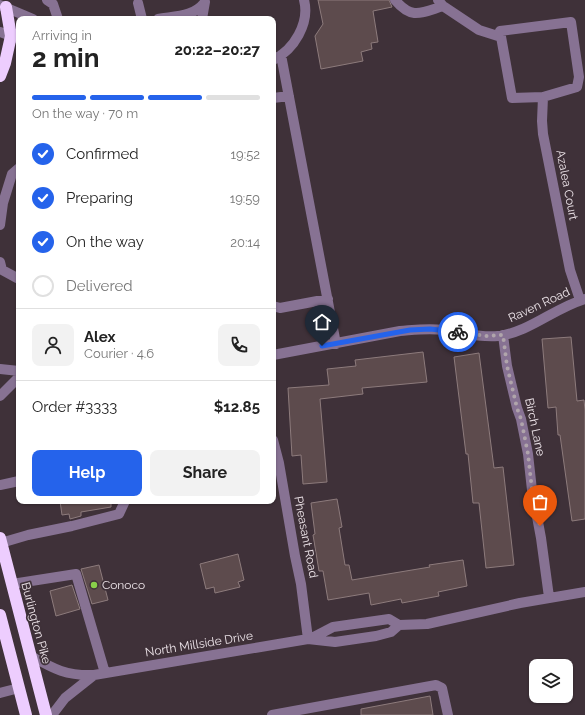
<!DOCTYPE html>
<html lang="en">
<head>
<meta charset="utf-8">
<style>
	body { margin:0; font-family:Raleway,sans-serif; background:#f2f2f2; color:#222; height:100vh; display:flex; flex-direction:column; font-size:15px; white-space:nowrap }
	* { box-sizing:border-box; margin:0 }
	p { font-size:13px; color:#767676 }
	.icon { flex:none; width:22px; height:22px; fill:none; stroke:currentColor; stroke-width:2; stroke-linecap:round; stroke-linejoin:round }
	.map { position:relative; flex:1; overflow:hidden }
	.panel { position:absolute; left:16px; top:16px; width:260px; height:488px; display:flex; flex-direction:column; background:#fff; border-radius:8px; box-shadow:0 1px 3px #0004 }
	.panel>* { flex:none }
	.buttons { position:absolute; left:529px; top:659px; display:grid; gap:8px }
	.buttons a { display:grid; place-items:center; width:44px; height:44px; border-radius:8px; background:#fff; box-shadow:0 1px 3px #0004; font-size:20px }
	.pin { position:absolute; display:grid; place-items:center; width:34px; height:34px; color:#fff; margin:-41px -17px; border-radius:50% 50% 50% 0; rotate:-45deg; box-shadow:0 0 4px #0007 }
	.pin .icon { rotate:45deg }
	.courier { position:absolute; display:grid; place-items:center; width:40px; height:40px; margin:-20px; border:3px solid #2563eb; border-radius:50%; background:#fff; color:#222; box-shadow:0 1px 5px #0007 }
	.summary em { font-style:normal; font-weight:700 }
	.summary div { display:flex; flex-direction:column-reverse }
	.summary { display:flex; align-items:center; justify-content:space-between; height:68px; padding:0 16px }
	h1 { font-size:26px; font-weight:700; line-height:30px }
	.bar { display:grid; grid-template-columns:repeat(4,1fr); gap:6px 4px; align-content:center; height:48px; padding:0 16px }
	.bar i { height:5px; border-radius:3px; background:#e0e0e0 }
	.bar .on { background:#2563eb }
	.bar p { grid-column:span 4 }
	.line { display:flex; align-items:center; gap:10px; padding:0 16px; border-top:1px solid #e0e0e0 }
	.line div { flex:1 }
	.round { display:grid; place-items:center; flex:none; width:42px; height:42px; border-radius:8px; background:#f2f2f2 }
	ol { padding:0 16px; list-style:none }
	li { display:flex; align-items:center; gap:12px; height:44px }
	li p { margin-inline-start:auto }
	li .icon { padding:4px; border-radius:50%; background:#2563eb; color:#fff; stroke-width:4 }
	li:last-child { color:#767676 }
	li i { width:22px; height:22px; border:2px solid #e0e0e0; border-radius:50% }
	.primary-button { display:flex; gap:8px; margin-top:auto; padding:8px 16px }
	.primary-button a { flex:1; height:46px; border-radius:8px; background:#2563eb; color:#fff; font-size:16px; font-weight:700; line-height:46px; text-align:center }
	.primary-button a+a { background:#f2f2f2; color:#222 }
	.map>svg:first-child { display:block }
</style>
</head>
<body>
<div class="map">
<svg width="585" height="715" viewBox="0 0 585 715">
	<rect width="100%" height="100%" fill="#3f3139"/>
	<path fill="#5d4b4d" stroke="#8d7b7c" d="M318 0H389L392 7 373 11 378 42 371 43 372 49 361 52 363 61 321 69 315 36 323 24Z
		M571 337 577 401 584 400 585 410V519L572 521 560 435H558L556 407 548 408 542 339Z
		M423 352 427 382 362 388 363 394 320 399 327 482 303 484 301 455 292 456 288 388 329 385 327 369 356 366 355 360Z
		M479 353 494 468 503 467 514 565 486 568 479 503H473L468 454H466L454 357Z
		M337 499 342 527 339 528 345 565H349L352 580 430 567 429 565 463 560 467 586 438 592 439 596 402 603 401 599 371 605 369 593 328 600 323 571H319L313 535 315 534 311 503Z
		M60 501H111V507L81 512V516L70 519 69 514 62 515Z
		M238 554 244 580 238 582 240 587 215 593 214 587 206 589 200 564Z
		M99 565 108 600 92 604 81 569Z
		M72 585 80 609 56 616 50 591Z
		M430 696 433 715H361V709Z"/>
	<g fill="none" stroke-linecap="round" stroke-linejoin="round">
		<path stroke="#877293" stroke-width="10" d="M47 0 53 4 58 19
			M395 0C412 20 421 13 443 6
			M438 0 443 6 479 30 501 37
			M138 3 142 19
			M0 5 33 19
			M158 19C175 16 194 17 205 2
			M202 19 205 2
			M0 32 19 39
			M281 55 336 344
			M273 60C294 50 310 23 304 0
			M543 97 512 98 500 31 571 22 579 77 577 87 543 97 542 121 543 134 570 270 580 300
			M273 98 289 96
			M0 225 3 203 12 174 19 168
			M0 262 2 270 17 278H19
			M273 306 280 308 328 299
			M503 335 507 366 517 408 521 419 528 454 532 490 541 538 549 597
			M273 355 400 331C414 330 428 328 443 330 461 332 479 338 498 336 530 332 554 308 585 299
			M0 369 19 371
			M0 396 19 377
			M273 440 279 463 295 556 301 584 308 639
			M0 485 19 481
			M1 543 28 535 72 526 119 514 125 501
			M12 584 76 574 105 673
			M310 639 333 627 389 619 399 625 427 624 520 603 585 592
			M31 656C54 669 66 676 94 675L308 639 335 642 376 636 391 632 399 625
			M0 693 19 688
			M52 715 65 698 94 675
			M272 715 436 685 442 688 448 715"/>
		<path stroke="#edcdfe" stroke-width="12" d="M0 76 5 63 11 36 6 7
			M0 538 46 715
			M0 615 26 715"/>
	</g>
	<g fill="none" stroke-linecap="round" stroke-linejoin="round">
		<path stroke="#b0a5ab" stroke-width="4" stroke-dasharray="0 7.2" d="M458 332 486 336 503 335 507 366 517 408 521 419 528 454 532 490 540 526"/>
		<path stroke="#2563eb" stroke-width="5" d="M322 346 410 330 430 329 458 332"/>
	</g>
	<circle fill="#88cf4a" stroke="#3f3139" stroke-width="1.5" cx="94" cy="585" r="4"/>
	<g text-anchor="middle" stroke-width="3.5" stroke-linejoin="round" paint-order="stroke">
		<g font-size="12" fill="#ede4e9" stroke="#3f3139">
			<text transform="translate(567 185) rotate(79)" y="4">Azalea Court</text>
			<text transform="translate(539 305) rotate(-25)" y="4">Raven Road</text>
			<text transform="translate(535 427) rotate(78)" y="4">Birch Lane</text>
			<text transform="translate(306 537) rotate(79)" y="4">Pheasant Road</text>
			<text transform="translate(36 623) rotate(75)" y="4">Burlington Pike</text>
			<text transform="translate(199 644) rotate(-9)" y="4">North Millside Drive</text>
		</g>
		<g font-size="12" fill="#ede4e9" stroke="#3f3139" text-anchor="start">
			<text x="102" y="589">Conoco</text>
		</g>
	</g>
</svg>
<div class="buttons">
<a><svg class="icon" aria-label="layers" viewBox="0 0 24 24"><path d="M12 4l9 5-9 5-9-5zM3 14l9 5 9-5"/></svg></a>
</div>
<div class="pin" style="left:540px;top:526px;background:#ea580c"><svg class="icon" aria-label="bag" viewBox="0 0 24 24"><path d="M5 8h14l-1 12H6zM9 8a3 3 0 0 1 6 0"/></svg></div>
<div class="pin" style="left:322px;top:346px;background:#1f2937"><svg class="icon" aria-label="home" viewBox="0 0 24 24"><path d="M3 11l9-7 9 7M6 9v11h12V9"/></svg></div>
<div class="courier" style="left:458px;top:332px"><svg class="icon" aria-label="bike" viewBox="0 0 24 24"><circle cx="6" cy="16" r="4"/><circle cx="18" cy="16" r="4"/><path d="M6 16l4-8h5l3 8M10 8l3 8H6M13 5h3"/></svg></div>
<section class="panel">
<div class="summary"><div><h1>2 min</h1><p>Arriving in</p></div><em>20:22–20:27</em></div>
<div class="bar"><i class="on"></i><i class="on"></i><i class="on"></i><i></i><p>On the way · 70 m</p></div>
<ol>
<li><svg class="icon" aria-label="check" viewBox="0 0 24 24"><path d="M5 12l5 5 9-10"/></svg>Confirmed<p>19:52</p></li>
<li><svg class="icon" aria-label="check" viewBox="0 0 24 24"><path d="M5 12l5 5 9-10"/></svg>Preparing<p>19:59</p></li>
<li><svg class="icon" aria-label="check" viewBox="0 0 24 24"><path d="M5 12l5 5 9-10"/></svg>On the way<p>20:14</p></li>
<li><i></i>Delivered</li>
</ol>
<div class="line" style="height:72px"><a class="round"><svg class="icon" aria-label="person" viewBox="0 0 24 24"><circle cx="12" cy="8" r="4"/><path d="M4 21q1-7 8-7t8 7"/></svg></a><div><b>Alex</b><p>Courier · 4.6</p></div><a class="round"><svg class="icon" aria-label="phone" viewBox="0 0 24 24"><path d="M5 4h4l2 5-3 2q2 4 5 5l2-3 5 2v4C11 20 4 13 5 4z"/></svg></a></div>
<div class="line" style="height:52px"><div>Order #3333</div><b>$12.85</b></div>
<div class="primary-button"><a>Help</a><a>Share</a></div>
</section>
</div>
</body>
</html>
